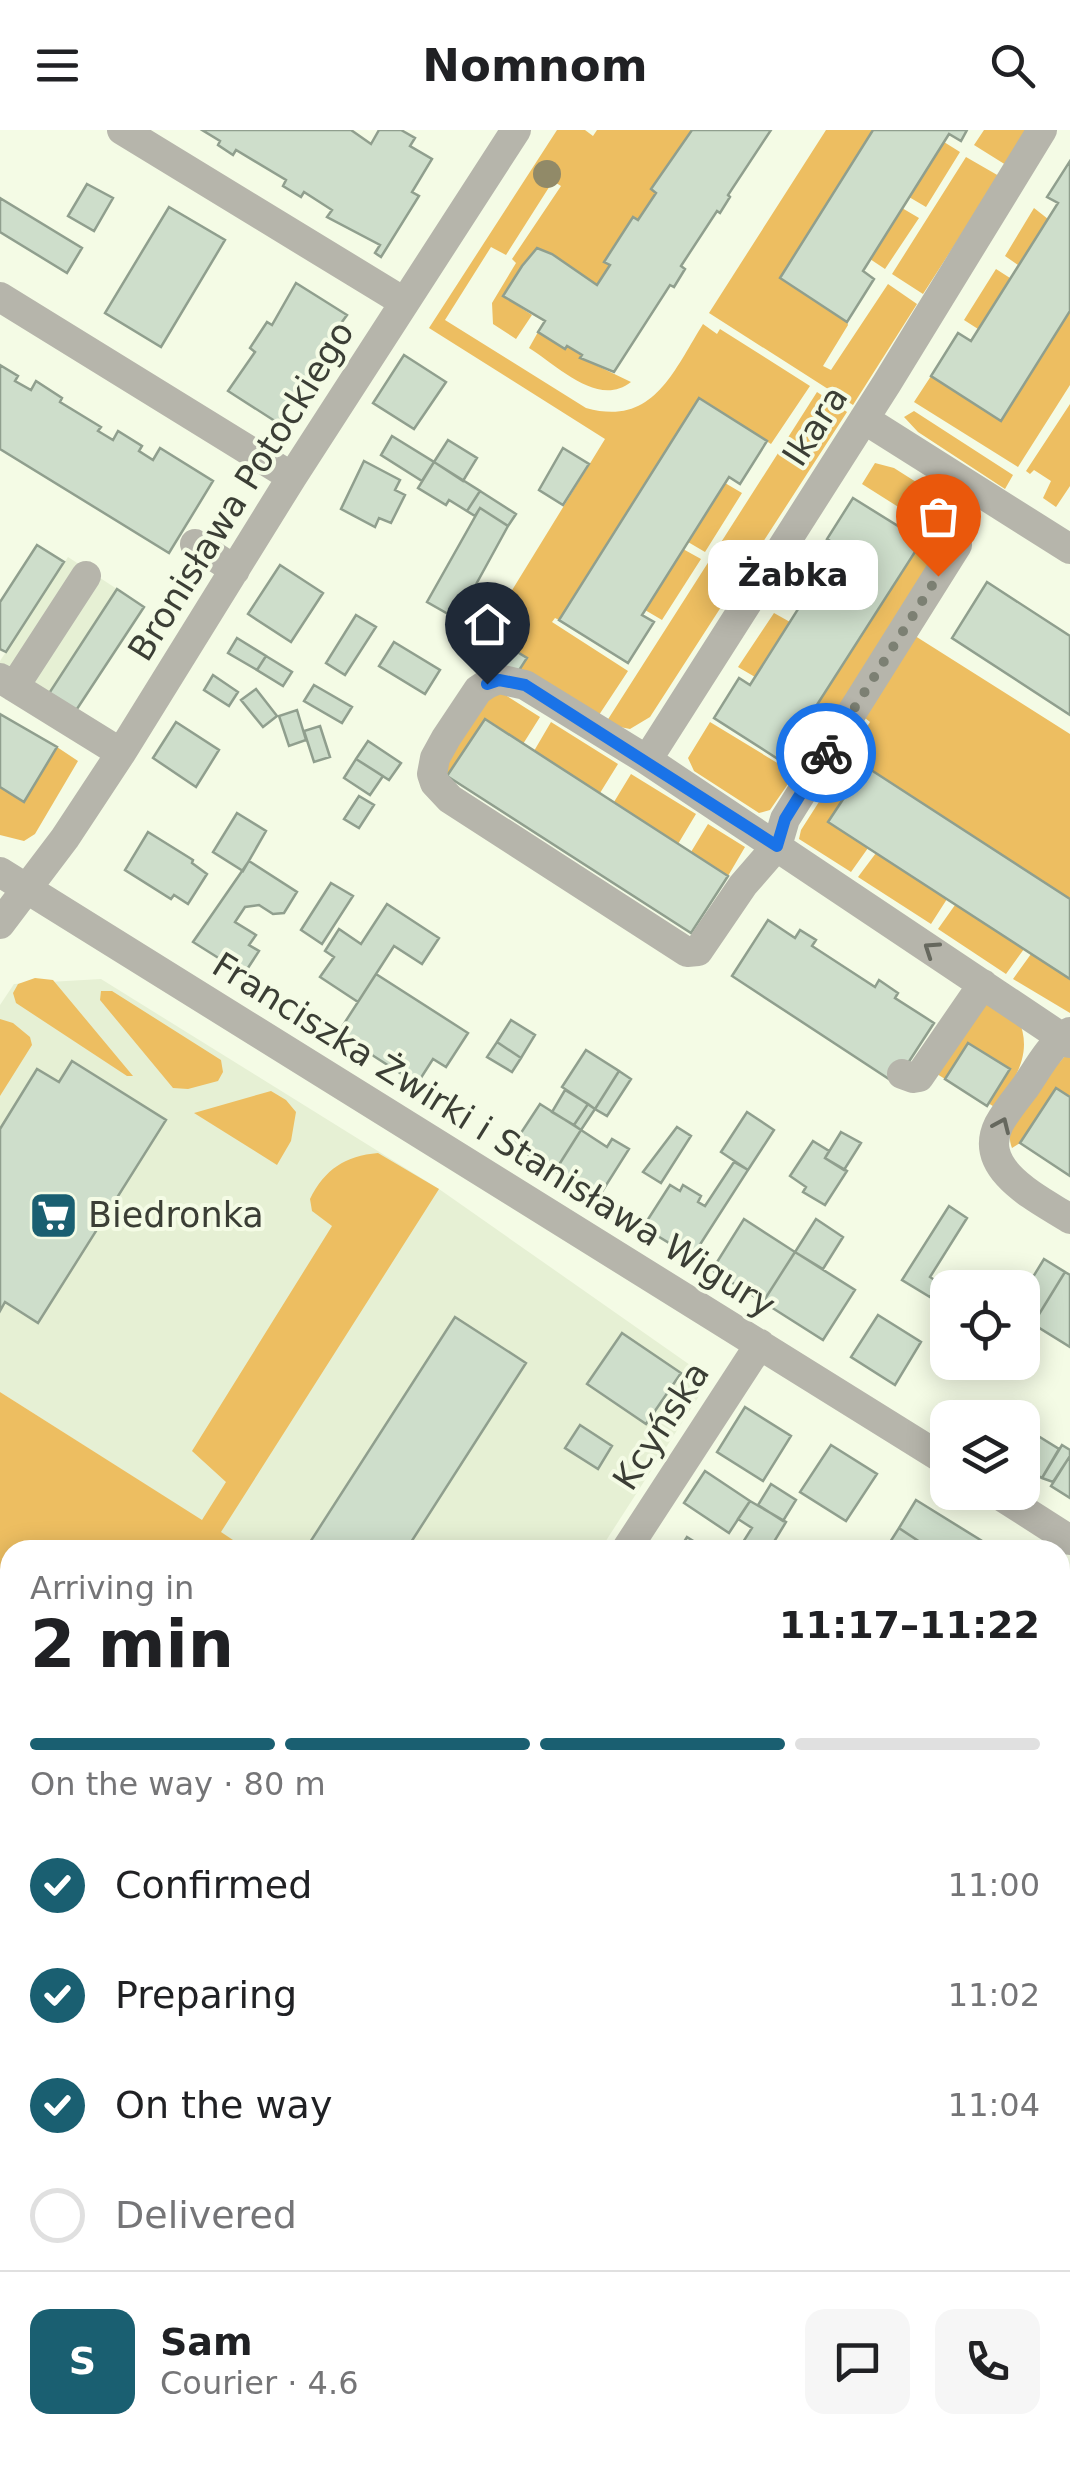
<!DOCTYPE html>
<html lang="en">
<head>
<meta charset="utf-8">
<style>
	body { margin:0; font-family:"DejaVu Sans",sans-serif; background:#f6f6f6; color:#202124; height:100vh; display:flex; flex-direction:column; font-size:38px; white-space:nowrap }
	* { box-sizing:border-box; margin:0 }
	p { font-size:32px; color:#757577 }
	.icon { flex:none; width:55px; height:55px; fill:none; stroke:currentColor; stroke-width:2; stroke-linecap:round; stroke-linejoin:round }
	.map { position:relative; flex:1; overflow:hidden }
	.details { position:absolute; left:0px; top:1410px; width:1070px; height:932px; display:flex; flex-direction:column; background:#fff; border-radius:30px 30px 0 0; box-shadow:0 5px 25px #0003 }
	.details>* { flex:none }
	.buttons { position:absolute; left:930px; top:1140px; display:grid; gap:20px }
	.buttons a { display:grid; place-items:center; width:110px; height:110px; border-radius:20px; background:#fff; box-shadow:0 5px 25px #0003; font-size:50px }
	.pin { position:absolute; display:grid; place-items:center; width:85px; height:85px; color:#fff; margin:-102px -42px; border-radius:50% 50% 50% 0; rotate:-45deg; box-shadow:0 0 10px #0007 }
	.pin .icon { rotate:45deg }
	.courier { position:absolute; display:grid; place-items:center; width:100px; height:100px; margin:-50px; border:8px solid #1a73e8; border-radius:50%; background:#fff; color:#222; box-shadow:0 2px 12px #0007 }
	.bubble { position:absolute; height:70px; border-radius:20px; background:#fff; box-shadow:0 5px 25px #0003; font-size:32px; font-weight:800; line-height:70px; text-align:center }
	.headline em { font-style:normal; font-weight:800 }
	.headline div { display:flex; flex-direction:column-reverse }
	.headline { display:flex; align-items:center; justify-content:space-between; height:170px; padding:0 30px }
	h1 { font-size:65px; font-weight:800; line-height:75px }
	.bar { display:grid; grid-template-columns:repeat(4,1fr); gap:15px 10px; align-content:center; height:120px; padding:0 30px }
	.bar i { height:12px; border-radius:8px; background:#e0e0e0 }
	.bar .on { background:#1a5f71 }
	.bar p { grid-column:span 4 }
	.line { display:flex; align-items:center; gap:25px; padding:0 30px; border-top:2px solid #e0e0e0 }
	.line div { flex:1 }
	.round { display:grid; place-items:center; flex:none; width:105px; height:105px; border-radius:20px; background:#f6f6f6 }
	ol { padding:0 30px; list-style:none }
	li { display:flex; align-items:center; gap:30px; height:110px }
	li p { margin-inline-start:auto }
	li .icon { padding:10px; border-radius:50%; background:#1a5f71; color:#fff; stroke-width:4 }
	li:last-child { color:#757577 }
	li i { width:55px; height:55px; border:5px solid #e0e0e0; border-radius:50% }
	header { display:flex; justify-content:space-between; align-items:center; height:130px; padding:0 30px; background:#fff; font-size:45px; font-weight:800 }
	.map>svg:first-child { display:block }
</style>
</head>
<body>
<header><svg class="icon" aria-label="menu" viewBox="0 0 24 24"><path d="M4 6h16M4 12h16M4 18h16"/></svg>Nomnom<svg class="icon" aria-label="search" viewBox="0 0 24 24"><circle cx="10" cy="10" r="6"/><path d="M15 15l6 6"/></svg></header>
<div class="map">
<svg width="1070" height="2342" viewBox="0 0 1070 2342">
	<rect width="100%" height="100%" fill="#f4fbe5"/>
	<path fill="#e6f0d4" d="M68 427 117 459 46 568 0 538V531Z
		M101 849 439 1059 710 1249 600 1420H248L0 1262V875L14 854Z
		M1060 1671 1070 1678V1822L1060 1837Z"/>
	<path fill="#edbe61" d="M557 0H585L593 6 597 0H692L652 58 656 63 638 90 633 88 605 132 610 135 597 155 553 124 537 118 522 135 503 166 532 185 516 209 493 194 492 173 516 133 512 129 561 56 553 51 506 125 491 117 445 190 586 278C653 297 673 242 703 194L717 204 720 199 810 256 771 314 699 268 559 490 555 488 552 492 628 541 597 588 519 540 509 517 502 528 479 514 605 309 429 198Z
		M826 0H873L780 148 847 192 848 195 823 236 831 240 888 154 917 174 853 275 709 183Z
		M984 0H1028L1006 35 974 15Z
		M944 12 960 22 926 77 909 67Z
		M966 27 999 46 923 164 892 144Z
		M902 78 919 88 885 139 870 129Z
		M1034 78 1048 89 1018 135 1005 126Z
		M996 139 1010 148 978 199 964 190Z
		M1070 181V255L1018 337 914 272 931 246 1001 290Z
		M538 202 564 218 567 216 582 225 581 228 631 252C598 278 558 236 529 218Z
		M817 262 847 282 650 587 630 599 605 594Z
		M1070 274V356L1056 377 1043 368 1051 351 1034 340 1030 344 1026 341Z
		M914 281 1013 345 1005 359 918 302 904 287Z
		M875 333 894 338 965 383 788 654 770 680 759 683 694 641 688 628 710 592 779 634 922 411 930 397 862 354Z
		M725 353 742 363 705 422 688 412Z
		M815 417 831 427 797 480 780 470Z
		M683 419 701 429 662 490 645 480Z
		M774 483 790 492 755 547 738 537Z
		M912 504 1070 604V769L828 692 868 718 851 742 799 709 801 700 870 592 860 584Z
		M496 559 540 587 523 614 485 590 447 646 440 630Z
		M551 592 618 634 600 663 534 621Z
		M57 617 78 631 35 704 24 711 0 705V657L24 671Z
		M631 644 696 684 678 714 614 672Z
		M708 694 745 717 728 746 691 722Z
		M876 723 947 769 931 794 858 747Z
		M955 775 1024 819 1006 844 938 799Z
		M1031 824 1070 849V883L1013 849Z
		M35 848 53 850 133 946H127L16 873 13 863 18 854Z
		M101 861H112L221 930 223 942 218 951 188 959 173 958 100 870Z
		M991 871 1018 888C1034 924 1015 948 996 978L988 973 968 913 945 949 937 944 984 875Z
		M0 889 13 893 30 907 32 915 0 966Z
		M1066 925 1070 928V967L1056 958 1020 1013 1012 1018C999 984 1045 949 1066 925Z
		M271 961 286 970 296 982 291 1011 277 1035 194 983Z
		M378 1023 439 1059 221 1402 248 1420H10V2332L15 2333 9 2342H0V1262L202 1390 226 1352 192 1321 332 1096 312 1081 310 1069C325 1039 345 1026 378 1023Z
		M1070 2003V2215L1060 2230V2018Z
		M858 2333V2332L993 2333 987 2342H852Z"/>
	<path fill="#cedecb" stroke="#909f8e" stroke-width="2.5" d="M202 0H351L371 14 379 0H401L415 8 410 16 432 29 412 62 419 66 381 127 375 123 380 115 327 87 332 80 304 62 301 67 283 56 286 50 236 20 233 25 218 15 220 11Z
		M692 0H771L728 65 730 67 720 83 717 81 681 136 685 139 674 157 670 155 614 242 580 228 582 225 567 216 565 219 538 202 545 191 503 166 522 136 537 118 552 124 597 155 610 135 604 132 633 87 638 90 656 63 651 59Z
		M873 0H967L961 11 949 4 944 12 863 141 874 149 847 192 780 148Z
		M1070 31V181L1001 291 931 246 958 203 971 211 1058 73 1047 67Z
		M87 54 113 68 94 101 68 86Z
		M0 68 82 118 67 143 0 102Z
		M169 77 225 110 161 217 105 183Z
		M296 153 347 185 318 225 323 228 307 253 303 250 278 293 228 261 255 222 250 218 267 192 272 195Z
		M404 225 446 252 414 299 373 273Z
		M0 235 18 246 15 251 31 260 36 251 62 268 60 272 101 297 98 301 113 310 118 301 142 316 139 321 153 330 160 318 213 351 169 423 0 319Z
		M699 268 767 311 740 354 729 347 642 485 654 492 628 533 559 490Z
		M392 306 434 332 422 351 381 325Z
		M448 310 477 328 463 351 434 332Z
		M563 318 589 334 563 375 539 360Z
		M364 331 400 350 395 360 405 365 391 393 379 388 375 397 341 379Z
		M434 332 480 361 467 381 449 370 446 375 418 358Z
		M480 361 516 384 508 396 480 378 475 386 467 381Z
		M853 368 922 411 781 631 714 588 739 548 750 555 831 427 838 416 827 409Z
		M480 378 508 396 457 489 427 472Z
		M967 386 978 393 967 410 956 403Z
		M37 415 64 432 6 522 0 519V472Z
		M280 435 323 463 291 512 248 484Z
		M987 452 1070 506V585L952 508Z
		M476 456 492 465 477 490 462 481Z
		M117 459 144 477 73 585 46 568Z
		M356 485 376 497 345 545 326 533Z
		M237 508 266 526 257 540 228 523Z
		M394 512 440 540 425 564 379 536Z
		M509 517 527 528 516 545 499 534Z
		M266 526 292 542 283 556 257 540Z
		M213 545 238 562 229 576 204 560Z
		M314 555 352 577 342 593 304 571Z
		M256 559 277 586 263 597 241 570Z
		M297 580 306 610 289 616 279 586Z
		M0 584 57 617 24 672 0 657Z
		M485 589 728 746 691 803 447 646Z
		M176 592 219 620 196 657 153 628Z
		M320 596 330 627 314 632 304 601Z
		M368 611 401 633 389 650 356 629Z
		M356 629 383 646 370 665 344 648Z
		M865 636 1070 769V849L828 692Z
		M359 666 374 675 359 698 344 689Z
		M237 683 266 701 243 741 213 722Z
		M148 702 193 730 192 733 207 744 188 774 174 765 171 769 125 740Z
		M249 731 297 762 284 783 273 784 259 775 245 777 235 792 256 805 249 815 259 821 244 844 193 812Z
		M331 753 353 766 322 814 301 800Z
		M387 774 439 808 422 834 394 816 358 872 320 847 334 827 325 821 339 799 361 814Z
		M768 790 795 808 800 800 816 810 812 816 875 857 879 850 898 863 895 868 934 893 895 953 732 846Z
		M376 844 468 903 446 937 433 929 417 954 338 903Z
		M511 890 535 905 521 928 497 912Z
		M497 912 521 928 512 942 487 927Z
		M968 913 1010 939 987 976 945 949Z
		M586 920 619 941 595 979 562 957Z
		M72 931 166 990 38 1193 5 1172 0 1181V999L37 939 59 952Z
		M619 941 631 949 607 986 595 979Z
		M1056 958 1070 967V1046L1020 1013Z
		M565 960 588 974 574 995 552 982Z
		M540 974 581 1000 555 1041 513 1015Z
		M588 974 595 979 581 1000 574 995Z
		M747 982 774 1000 748 1040 721 1022Z
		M677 997 691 1006 661 1053 643 1042Z
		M581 1000 607 1017 612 1009 629 1019 598 1068 555 1041Z
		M841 1002 861 1013 844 1040 825 1028Z
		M813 1011 829 1021 825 1028 847 1041 825 1075 803 1062 806 1057 790 1046Z
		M734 1032 748 1040 692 1127 643 1097 670 1055 680 1061 683 1055 701 1066 698 1072 705 1076Z
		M949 1076 967 1088 930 1147 939 1153 930 1167 902 1150Z
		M744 1089 795 1122 763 1172 712 1140Z
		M816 1089 843 1107 823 1139 795 1122Z
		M795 1122 855 1160 823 1210 763 1172Z
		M1044 1129 1065 1142 1022 1212V1165Z
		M1065 1142 1070 1145V1217L1033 1194Z
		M878 1185 921 1212 895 1255 851 1227Z
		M455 1187 526 1233 406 1420H305Z
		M622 1203 681 1243 646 1294 587 1254Z
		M745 1277 791 1306 763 1351 717 1322Z
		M580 1295 612 1316 598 1339 565 1318Z
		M1022 1296 1059 1319 1042 1348 1022 1336Z
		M831 1315 877 1344 846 1391 800 1362Z
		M1062 1315 1070 1320V1326L1053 1352 1042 1348Z
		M1070 1326V1368L1051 1356Z
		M705 1341 750 1371 729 1403 684 1373Z
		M771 1354 796 1370 783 1391 758 1375Z
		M916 1370 995 1419 994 1420H932L899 1398Z
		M750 1371 786 1392 769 1420H738L752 1398 738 1389Z
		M899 1398 932 1420H885Z
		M687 1407 695 1412 691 1417 697 1420H679Z
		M1070 1598V1634L1060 1627V1613Z
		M1060 1704 1070 1711V1785L1066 1791 1060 1787Z
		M82 2332H162L177 2342H75Z
		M340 2332H370L364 2342H335Z
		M523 2332H552L545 2342 536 2335 533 2339Z"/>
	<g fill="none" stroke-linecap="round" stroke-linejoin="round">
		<path stroke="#b6b5ab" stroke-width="30" d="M122 0 404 172
			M0 167 292 347
			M864 289 1070 419
			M195 414 235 440
			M957 415 785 689 777 716 743 755 698 821 687 822 450 669 435 653 432 644 435 628 446 608 478 560 487 554 499 549 525 555 647 630 1070 913
			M0 548 121 623
			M14 557 86 446
			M647 630 887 253 1042 0
			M0 742 948 1332
			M0 794 65 708 121 623 292 347 516 0
			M1070 902C1051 914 1038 938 1026 956 1017 968 1006 981 999 994 976 1040 1039 1069 1070 1089
			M902 944 913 948 919 947 983 854
			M995 1362 1070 1410
			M626 1420 760 1214
			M1060 1691 1070 1698
			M635 2332 648 2342
			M30 2342 36 2332
			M681 2342 687 2332"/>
		<path stroke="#7f7e6c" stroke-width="30" d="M1060 1975 1070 1959
			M1060 2272 1070 2256
			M824 2342 830 2332
			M1015 2342 1021 2332"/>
	</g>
	<circle fill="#918a68" cx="547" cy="44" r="14"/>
	<defs><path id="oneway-chevron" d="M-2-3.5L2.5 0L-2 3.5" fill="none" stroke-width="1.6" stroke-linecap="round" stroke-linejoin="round" transform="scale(2.5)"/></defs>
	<g stroke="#66685e">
		<use href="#oneway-chevron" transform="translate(931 819) rotate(-146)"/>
		<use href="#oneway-chevron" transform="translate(1002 995) rotate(-66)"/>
	</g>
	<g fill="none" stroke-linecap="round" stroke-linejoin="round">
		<path stroke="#7c8073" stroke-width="10" stroke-dasharray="0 18" d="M826 623 938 446"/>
		<path stroke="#1a73e8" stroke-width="12" d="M487 554 499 550 525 555 777 716 785 689 826 623"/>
	</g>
	<defs>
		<symbol id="supermarket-square" viewBox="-11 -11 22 22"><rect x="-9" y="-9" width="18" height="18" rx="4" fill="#1a5f71" stroke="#f4fbe5"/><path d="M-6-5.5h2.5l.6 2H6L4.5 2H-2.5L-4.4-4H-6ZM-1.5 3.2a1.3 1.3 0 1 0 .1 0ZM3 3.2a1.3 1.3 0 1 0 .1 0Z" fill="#fff"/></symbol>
	</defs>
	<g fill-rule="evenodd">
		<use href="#supermarket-square" x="26" y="1058" width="55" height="55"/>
	</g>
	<g text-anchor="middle" stroke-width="8" stroke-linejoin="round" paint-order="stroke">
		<g font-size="35" fill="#3b3e35" stroke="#f4fbe5">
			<text transform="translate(815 296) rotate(-57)" y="12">Ikara</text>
			<text transform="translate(241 361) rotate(-58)" y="12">Bronisława Potockiego</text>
			<text transform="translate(494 1005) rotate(32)" y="12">Franciszka Żwirki i Stanisława Wigury</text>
			<text transform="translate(661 1296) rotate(-57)" y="12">Kcyńska</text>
		</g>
		<g font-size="35" fill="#3b3e35" stroke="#f4fbe5" text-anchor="start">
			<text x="88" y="1097">Biedronka</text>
		</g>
	</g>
</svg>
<div class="buttons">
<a><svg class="icon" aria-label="locate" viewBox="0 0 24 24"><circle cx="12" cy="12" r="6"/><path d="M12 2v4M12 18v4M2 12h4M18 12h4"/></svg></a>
<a><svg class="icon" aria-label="layers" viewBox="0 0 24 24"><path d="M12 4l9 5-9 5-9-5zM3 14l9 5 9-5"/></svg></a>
</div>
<div class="pin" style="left:938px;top:446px;background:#ea580c"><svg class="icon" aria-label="bag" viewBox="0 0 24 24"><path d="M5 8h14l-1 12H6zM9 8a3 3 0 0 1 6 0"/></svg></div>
<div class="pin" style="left:487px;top:554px;background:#1f2937"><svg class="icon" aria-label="home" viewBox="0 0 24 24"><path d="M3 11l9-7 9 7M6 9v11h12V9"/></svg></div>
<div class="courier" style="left:826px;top:623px"><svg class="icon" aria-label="bike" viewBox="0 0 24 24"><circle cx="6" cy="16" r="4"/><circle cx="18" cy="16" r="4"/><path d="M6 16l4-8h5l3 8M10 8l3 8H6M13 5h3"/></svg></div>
<div class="bubble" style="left:708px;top:410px;width:170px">Żabka</div>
<section class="details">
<div class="headline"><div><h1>2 min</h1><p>Arriving in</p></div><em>11:17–11:22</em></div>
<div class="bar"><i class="on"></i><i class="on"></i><i class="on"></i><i></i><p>On the way · 80 m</p></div>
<ol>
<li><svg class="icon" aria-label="check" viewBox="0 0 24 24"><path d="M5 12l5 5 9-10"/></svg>Confirmed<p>11:00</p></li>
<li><svg class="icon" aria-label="check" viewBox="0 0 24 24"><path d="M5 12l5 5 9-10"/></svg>Preparing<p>11:02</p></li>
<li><svg class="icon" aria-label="check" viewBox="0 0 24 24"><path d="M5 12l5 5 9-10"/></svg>On the way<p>11:04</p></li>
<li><i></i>Delivered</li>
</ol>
<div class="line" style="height:180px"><b class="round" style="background:#1a5f71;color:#fff">S</b><div><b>Sam</b><p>Courier · 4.6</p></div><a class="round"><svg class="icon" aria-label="chat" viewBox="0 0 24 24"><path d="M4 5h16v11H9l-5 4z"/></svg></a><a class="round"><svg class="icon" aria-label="phone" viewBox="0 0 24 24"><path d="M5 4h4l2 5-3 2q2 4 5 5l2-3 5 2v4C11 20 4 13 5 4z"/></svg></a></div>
</section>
</div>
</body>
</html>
